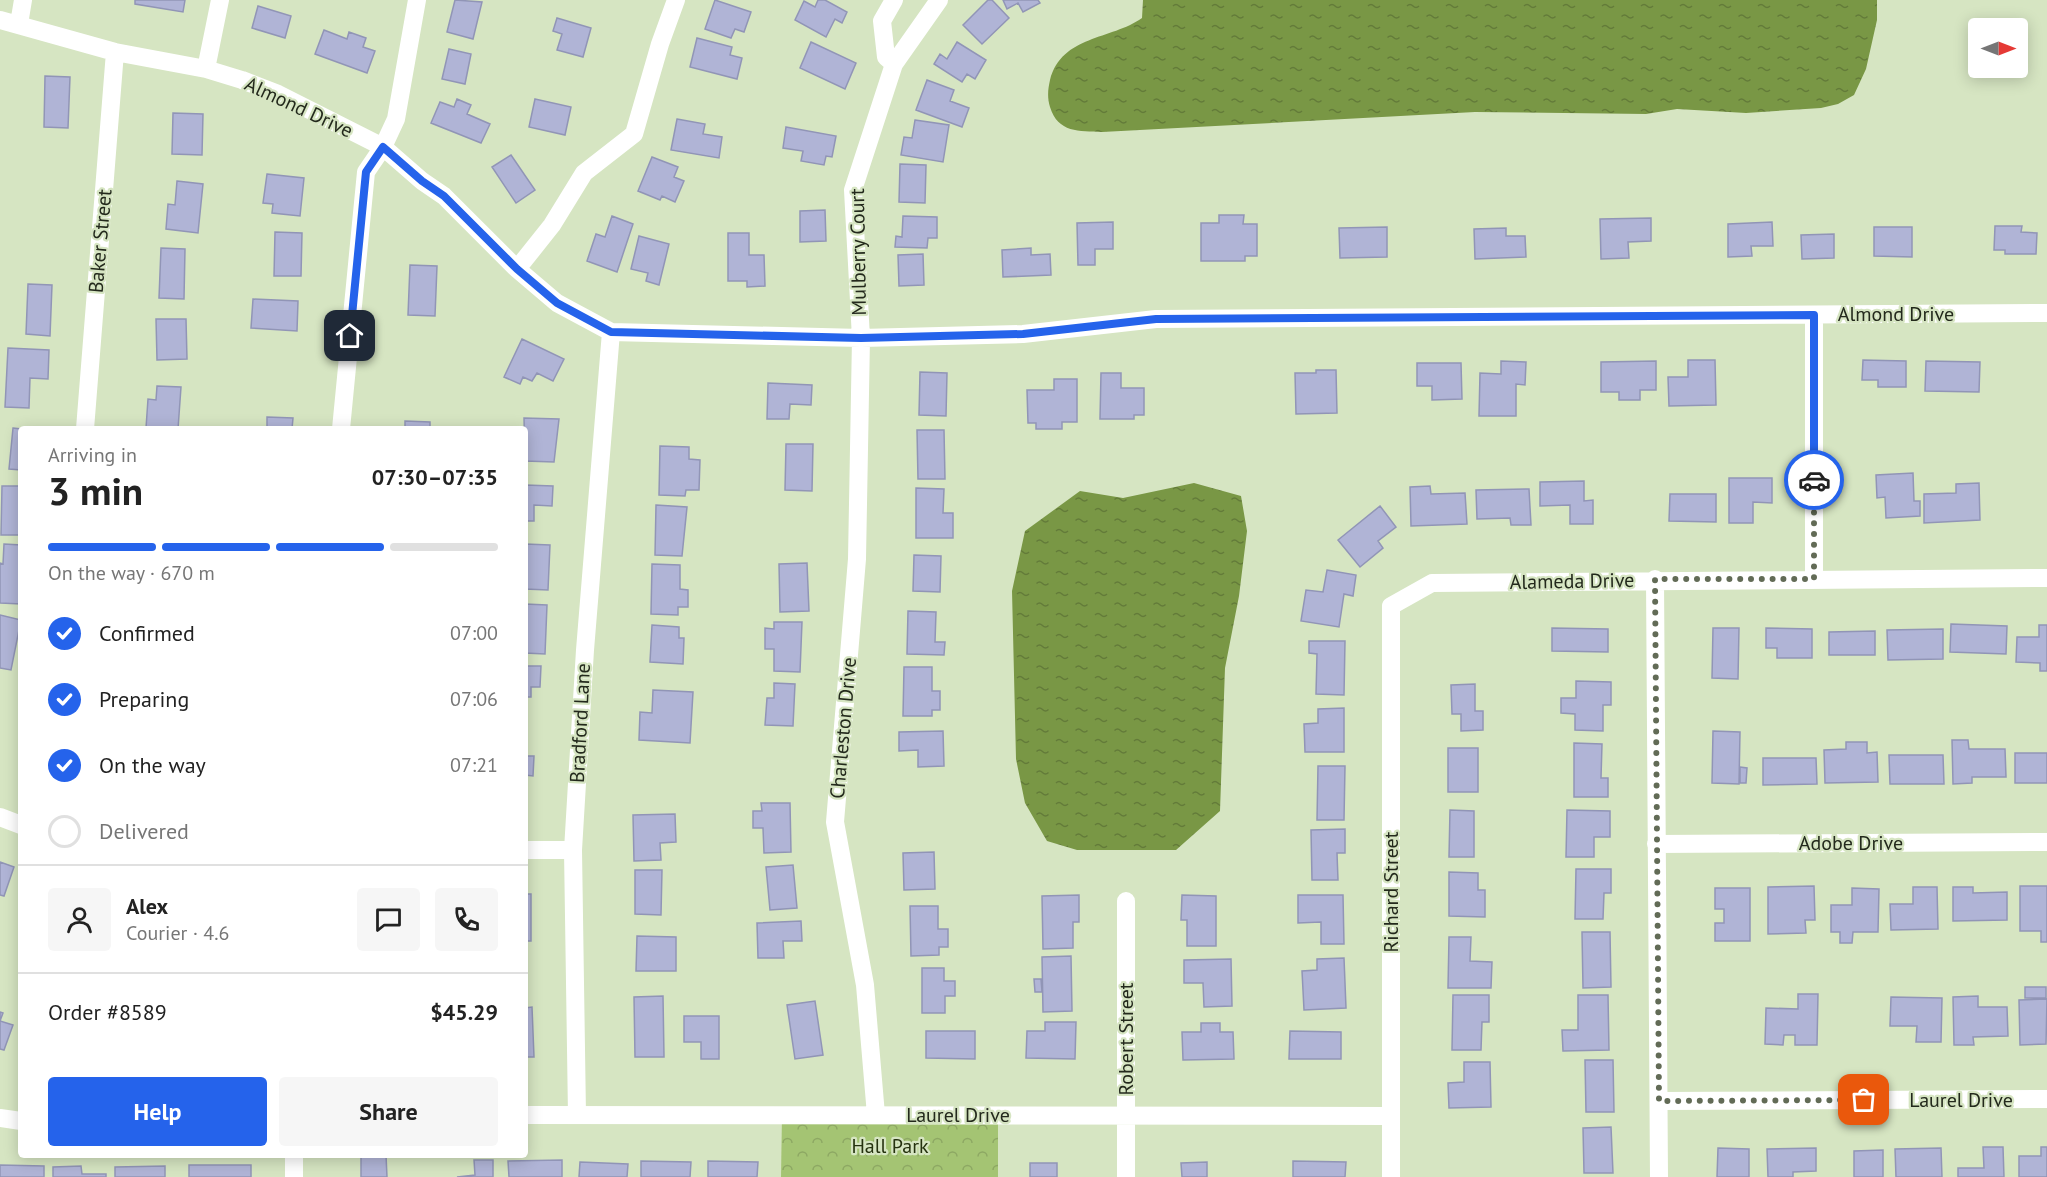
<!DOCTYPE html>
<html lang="en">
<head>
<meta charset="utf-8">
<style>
	body { margin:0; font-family:"PT Sans",sans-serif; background:#f6f6f6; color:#222; height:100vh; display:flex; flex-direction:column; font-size:22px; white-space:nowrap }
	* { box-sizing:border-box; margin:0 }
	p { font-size:20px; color:#767676 }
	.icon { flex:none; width:33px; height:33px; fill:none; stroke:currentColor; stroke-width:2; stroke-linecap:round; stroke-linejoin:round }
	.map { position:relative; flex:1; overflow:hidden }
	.drawer { position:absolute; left:18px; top:426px; width:510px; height:732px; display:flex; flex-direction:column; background:#fff; border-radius:6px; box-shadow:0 3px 15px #0003 }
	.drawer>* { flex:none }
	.needle { width:39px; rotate:90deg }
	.fabs { position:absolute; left:1968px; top:18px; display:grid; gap:12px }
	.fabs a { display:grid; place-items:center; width:60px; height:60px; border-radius:6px; background:#fff; box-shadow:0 3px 15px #0003; font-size:30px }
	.pin { position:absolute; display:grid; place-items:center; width:51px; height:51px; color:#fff; margin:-26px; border-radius:12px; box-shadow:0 3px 9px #0006 }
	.courier { position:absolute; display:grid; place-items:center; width:60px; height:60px; margin:-30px; border:4px solid #2563eb; border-radius:50%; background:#fff; color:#222; box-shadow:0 2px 8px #0007 }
	.head em { font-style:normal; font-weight:700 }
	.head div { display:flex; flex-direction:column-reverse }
	.head { display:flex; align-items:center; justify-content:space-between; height:102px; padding:0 30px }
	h1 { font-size:39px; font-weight:700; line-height:45px }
	.bar { display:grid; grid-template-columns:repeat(4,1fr); gap:9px 6px; align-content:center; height:72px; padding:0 30px }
	.bar i { height:8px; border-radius:4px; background:#e0e0e0 }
	.bar .selected { background:#2563eb }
	.bar p { grid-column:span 4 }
	.line { display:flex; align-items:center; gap:15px; padding:0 30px; border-top:2px solid #e0e0e0 }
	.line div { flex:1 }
	.round { display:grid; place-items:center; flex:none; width:63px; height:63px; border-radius:6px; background:#f6f6f6 }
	ol { padding:0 30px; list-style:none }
	li { display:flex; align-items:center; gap:18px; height:66px }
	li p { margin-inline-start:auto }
	li .icon { padding:6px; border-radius:50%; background:#2563eb; color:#fff; stroke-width:4 }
	li:last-child { color:#767676 }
	li i { width:33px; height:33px; border:3px solid #e0e0e0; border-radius:50% }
	.primary-button { display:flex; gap:12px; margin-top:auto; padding:12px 30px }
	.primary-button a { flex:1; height:69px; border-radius:6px; background:#2563eb; color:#fff; font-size:24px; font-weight:700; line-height:69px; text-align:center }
	.primary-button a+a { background:#f6f6f6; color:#222 }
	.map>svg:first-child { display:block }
</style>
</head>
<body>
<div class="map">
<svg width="2047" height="1177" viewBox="0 0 2047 1177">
	<defs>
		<pattern id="park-crowns" width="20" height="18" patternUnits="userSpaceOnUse" patternTransform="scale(1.5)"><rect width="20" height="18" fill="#a4c473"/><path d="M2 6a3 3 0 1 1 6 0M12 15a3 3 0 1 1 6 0" fill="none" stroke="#8da863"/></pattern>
		<pattern id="water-ripples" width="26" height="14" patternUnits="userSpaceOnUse" patternTransform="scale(1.5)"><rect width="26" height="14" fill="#799745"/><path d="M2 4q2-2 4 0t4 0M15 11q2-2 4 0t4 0" fill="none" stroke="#637b39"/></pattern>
	</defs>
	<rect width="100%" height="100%" fill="#d6e5c2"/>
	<path fill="url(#park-crowns)" d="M782 1115 998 1116V1177H781Z"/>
	<path fill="url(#water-ripples)" d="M1143 0H1877V20L1866 69 1854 95 1838 104 1821 108 1746 113 1677 109 1646 114 1475 112 1102 132C1079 131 1058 133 1050 107 1047 97 1048 89 1050 80 1062 35 1111 40 1142 18Z
		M1194 483 1241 496 1247 531 1239 596 1225 668 1220 811 1176 850H1077L1047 841 1025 803 1016 759 1012 591 1025 531 1080 491 1123 498Z"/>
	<path fill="#b0b4d6" stroke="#9195b6" stroke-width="1.5" d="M135 0H185L183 12 135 4Z
		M455 0 482 2 473 39 447 32Z
		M715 0 751 12 744 32 735 29 731 38 705 29Z
		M818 0H825L847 12 842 23 835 19 826 37 795 20 804 1 815 7Z
		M988 0H992L1009 18 982 44 963 25Z
		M1003 0H1038L1040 3 1023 12 1018 3 1007 9Z
		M258 6 291 16 285 38 252 28Z
		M557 18 591 28 583 57 557 50 562 34 553 31Z
		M324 30 347 39 349 32 366 38 363 47 375 51 367 73 315 54Z
		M697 38 732 47 730 55 742 58 737 79 690 67Z
		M811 42 856 63 845 89 800 68Z
		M957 42 986 60 975 79 967 74 962 82 934 64 940 54 947 59Z
		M449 49 471 54 465 84 442 79Z
		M45 76 70 77 68 128 44 127Z
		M927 80 954 90 950 101 969 108 962 127 916 110Z
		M457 99 471 105 467 114 490 124 481 143 431 123 440 102 454 107Z
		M535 99 571 107 565 135 529 127Z
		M173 113 203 114 202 155 172 154Z
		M677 119 705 124 703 134 722 137 719 158 671 150Z
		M915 120 949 125 943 162 901 155 904 137 912 138Z
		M786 127 836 136 832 157 826 156 824 165 801 161 803 151 783 148Z
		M511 155 535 190 516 203 492 167Z
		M652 157 678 167 674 177 684 181 675 202 662 196 660 200 638 191Z
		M900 164 926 165 925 203 899 202Z
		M267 174 304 178 300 216 272 213 273 204 263 203Z
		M177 181 203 184 198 233 166 229 168 204 175 205Z
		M825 210 826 241 800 242V211Z
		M1219 215H1244L1243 224H1257V256H1245V261H1201V223H1219Z
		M612 216 633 224 617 272 587 261 596 234 605 237Z
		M903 216 937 217V238H928L927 248 895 247 896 236 902 237Z
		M1651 218V241L1628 242 1629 258 1601 259 1600 219Z
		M1113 222V249H1095V265H1078L1077 223Z
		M1772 222 1773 246H1751L1752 256 1728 257V224Z
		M1995 226H2022L2021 232 2037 233 2036 254H2005V250H1994Z
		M1387 227V257L1340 258 1339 228Z
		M1874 227H1912V257L1874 256Z
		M1506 228V236H1525L1526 257 1475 259 1474 229Z
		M275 232 302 233 301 276H274Z
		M728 233H749V255H764L765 286 747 287V281H728Z
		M1834 234V258L1802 259 1801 235Z
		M639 236 669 244 659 285 646 281 648 273 631 269Z
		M161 248 185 249 184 299 159 298Z
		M1031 248V255L1050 254 1051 275 1003 277 1002 250Z
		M923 254 924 285 899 286 898 255Z
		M410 265 437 266 435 316 408 315Z
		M28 284 52 285 50 336 26 334Z
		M253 299 298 301 297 331 251 328Z
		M156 319H186L187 359 157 360Z
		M522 339 564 359 553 381 537 373 532 381 523 377 520 384 504 377Z
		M8 348 49 350 48 379 30 378 29 408 5 407Z
		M1688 360H1715L1716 405 1669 406 1668 377H1688Z
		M1863 360 1906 361V387H1878V380H1862Z
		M1501 361 1526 362 1525 385 1516 384V416H1479L1480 373 1501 374Z
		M1656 361V390H1640V400H1619V392H1601V362Z
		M1926 361 1980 362 1979 392 1925 391Z
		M1417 363H1461L1462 399 1432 400V386H1417Z
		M1316 370H1336L1337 413 1296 414 1295 373H1316Z
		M920 372 947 373 946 416 919 415Z
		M1101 373H1121V388H1144V415H1134V419H1100Z
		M1054 379H1077V422H1062V429H1036V423H1028L1027 390H1054Z
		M768 383 812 385 811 405 790 404 789 419H767Z
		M157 386 181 387 178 429 146 428 148 399 156 400Z
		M267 417 293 418 292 429H267Z
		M524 418 559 419 554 462 525 461Z
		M405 421 430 422V429H405Z
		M13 428 21 429V470L9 469Z
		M917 430H944L945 479H918Z
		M786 444H813L812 491 785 490Z
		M660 446 689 447V459L700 460 699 490H686L685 496 659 495Z
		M1913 473 1914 501H1920V516L1886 518 1885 497 1877 498 1876 475Z
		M1729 478H1772V503L1753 502V523H1729Z
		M1584 481V501L1593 500V524H1570V505L1540 506V482Z
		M1979 483 1980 520 1924 523V494L1956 493V484Z
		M525 485 553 486 552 506 534 505V521H525Z
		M2 486H21V535H1Z
		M1430 486 1431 494 1465 493 1467 524 1411 526 1410 487Z
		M916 488 944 489 943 513H953V538H916Z
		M1529 489 1531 525H1511L1510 518 1477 519 1476 490Z
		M1670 494H1716V522L1669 521Z
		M656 505 687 507 682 556 655 555Z
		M1380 506 1396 527 1378 541 1383 548 1360 567 1338 540Z
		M4 544 21 545V604L0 603V563L3 564Z
		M525 544 550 545 548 590 525 589Z
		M914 555 941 556 940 592 913 591Z
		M807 563 809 611 780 612 779 564Z
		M652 564 680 565V589L688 590V607H678V615L651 614Z
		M1327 570 1356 575 1353 596 1344 594 1339 627 1301 621 1306 590 1323 592Z
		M525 604 547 605 545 654 525 653Z
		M908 611 936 612 935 642H945L944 655 907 654Z
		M0 615 21 620 11 670 0 668Z
		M774 622H802L800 672 774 671V649H765V628L774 629Z
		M1951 624 2007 626 2006 654 1950 652Z
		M652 625 679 627V638H684L683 664 650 662Z
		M2039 625H2047V671H2040V663L2016 662 2017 637H2039Z
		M1552 628 1608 629V652L1552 651Z
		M1713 628H1739L1738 679 1712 678Z
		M1766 628 1812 629V658H1777V648H1766Z
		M1943 629V659L1888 660 1887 630Z
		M1875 631V655H1829V632Z
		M1309 641H1345L1344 695 1316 694 1317 654 1309 653Z
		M525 666H541L540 687H531V697H525Z
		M904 667H932V691H940V710H932V716H903Z
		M1576 681 1611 682V705H1603V731L1575 730V714L1561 713V698H1576Z
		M774 683 795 684 793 726 765 725 767 698H774Z
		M1475 684V711H1483V730L1461 731V714H1452L1451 685Z
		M653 690 693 692 690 743 639 740 640 712 652 713Z
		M1344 708V752H1305L1304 724 1318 723V709Z
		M943 731 944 766 918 767V750L899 751V732Z
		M1713 731 1740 732 1739 784 1712 783Z
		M1952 740H1968L1969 749H2005L2006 777H1972V783L1953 784Z
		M1846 742H1867V753L1877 752 1878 782 1825 783 1824 750 1846 749Z
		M1574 743 1602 744 1601 778H1608V797H1574Z
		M1448 748H1478V792H1448Z
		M2015 753H2047V783H2015Z
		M1889 755H1943L1944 784H1890Z
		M525 756H534L533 776 525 775Z
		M1763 758H1816L1817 784 1763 785Z
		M1318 766H1345L1344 820H1317Z
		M1740 767 1747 768 1746 783H1740Z
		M761 803H790L791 852 764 853 763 828H753V811H762Z
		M1450 810 1474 811V857H1449Z
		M1567 810 1610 811V837H1594V857H1566Z
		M675 814 676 842 660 843 661 860 634 861 633 815Z
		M1345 829V853H1337L1338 880H1312L1311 830Z
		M934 852 935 889 904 890 903 853Z
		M0 862 14 867 4 896 0 895Z
		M793 865 797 908 770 910 766 867Z
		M1576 869H1611V893H1604L1603 919H1575Z
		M635 870H662L661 915 635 914Z
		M1449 872 1478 873V890H1485V917L1449 916Z
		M1814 886 1815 920H1805L1806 933 1768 934V887Z
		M2020 886H2047V942H2041V931H2020Z
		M1913 887H1937L1938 929 1891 930 1890 904H1913Z
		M1953 887H1973V893L2007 892V920L1953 921Z
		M1715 888H1750V941H1715V923H1724V909H1715Z
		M1852 888 1879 889 1878 932H1853L1852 943H1840V932H1831V905H1852Z
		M525 894H531V941H525Z
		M1079 895V922H1073V948L1043 949 1042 896Z
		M1182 895 1216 896V946H1187V920H1181Z
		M1298 895H1343L1344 944H1321V922L1298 923Z
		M910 906H938V929H948V947H939V955L911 956Z
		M801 921 802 941H783L784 958H758L757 923Z
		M1582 932H1610L1611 987 1583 988Z
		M637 936 676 937V971H636Z
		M1449 937H1471L1470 961 1492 962 1491 988H1448Z
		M1071 956 1072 1011 1043 1012 1042 957Z
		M1344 958 1346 1008 1304 1010 1302 971 1317 970V959Z
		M1231 959 1232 1006 1204 1007 1203 983H1184V960Z
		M922 968H944V981H955V996H945V1013H922Z
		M1034 979H1041L1042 992H1035Z
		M2025 987H2046V998H2025Z
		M1798 994H1818L1817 1045H1795V1035H1784L1783 1045 1765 1044 1766 1008 1798 1009Z
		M1453 995H1489V1022H1482L1481 1050H1452Z
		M1578 995H1608L1609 1050 1563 1051 1562 1030H1578Z
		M663 996 664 1057H635L634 997Z
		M1978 996V1007H2007L2008 1036 1973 1037 1974 1045H1954L1953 997Z
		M1891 997 1942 998 1941 1042H1916L1917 1026H1890Z
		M2047 999 2046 1044 2020 1045 2019 1000Z
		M815 1001 823 1055 795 1059 787 1005Z
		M532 1007 534 1057H525V1008Z
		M0 1012 3 1013 0 1021 13 1025 4 1050 0 1049Z
		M684 1016H719V1059H701V1042H684Z
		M1045 1022H1076L1075 1059 1026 1058 1027 1031H1045Z
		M1201 1023H1220V1032H1233L1234 1059 1183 1060 1182 1032H1201Z
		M926 1031H975V1059L926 1058Z
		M1290 1031 1341 1032V1059H1289Z
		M1585 1060H1613L1614 1112H1586Z
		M1464 1062H1490L1491 1107 1449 1108 1448 1083 1464 1082Z
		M1611 1127 1613 1173H1584L1583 1128Z
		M1983 1147H2003L2004 1177H1958V1168H1984Z
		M2041 1147H2047V1177H2019V1156H2041Z
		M1718 1148 1749 1149V1177H1717Z
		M1816 1148V1171L1793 1172V1177H1768L1767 1149Z
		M1941 1148 1942 1177H1896L1895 1149Z
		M1883 1150V1177H1854V1151Z
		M361 1155H386L387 1177H361Z
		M474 1160H493V1177H457L475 1175Z
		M562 1160V1177H509L508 1161Z
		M641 1161 691 1162 690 1177H641Z
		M708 1161 758 1162 757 1177H708Z
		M1293 1161 1346 1162 1345 1177H1293Z
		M580 1162 628 1164 627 1177H579Z
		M1207 1162V1177H1182L1181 1163Z
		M1030 1163H1057V1177H1030Z
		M0 1165 44 1166V1177H0Z
		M189 1165H251V1177H189Z
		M81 1166 82 1174H106V1177H53V1167Z
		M165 1166V1177H115V1167Z"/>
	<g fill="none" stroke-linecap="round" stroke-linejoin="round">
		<path stroke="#fff" stroke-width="18" d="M0 20 115 52 206 69 242 80 278 94 383 147 422 181 444 196 517 269 557 303 611 332 861 338 1023 334 1156 319 2047 313
			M19 24 23 0
			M894 64 886 57 882 21 894 0
			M206 69 220 0
			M517 269 552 225 584 173 634 134 660 44 676 0
			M1814 315V579
			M85 429 115 52
			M341 429 366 172 383 147 396 119 417 0
			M1655 579 1659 1177
			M0 817 21 825
			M1656 844 2047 842
			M525 850H573
			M1126 901V1177
			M1659 1101 2047 1099
			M525 1115 1391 1116
			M577 1115 573 850 585 650 611 332
			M876 1115 865 985 835 822 857 559 861 338 853 190 894 64 939 0
			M0 1118 21 1121
			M294 1155V1177
			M1391 1177V606L1432 583 2047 578"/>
	</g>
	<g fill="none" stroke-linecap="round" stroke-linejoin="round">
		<path stroke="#626b56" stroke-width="6" stroke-dasharray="0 10.8" d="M1814 480V579H1655L1659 1101 1864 1100"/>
		<path stroke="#2563eb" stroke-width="8" d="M350 336 366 172 383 147 422 181 444 196 517 269 557 303 611 332 861 338 1023 334 1156 319 1814 315V480"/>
	</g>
	<g text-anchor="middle" stroke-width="4.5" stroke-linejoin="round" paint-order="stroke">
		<g font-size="20" fill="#23291c" stroke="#d6e5c2">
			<text transform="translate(299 107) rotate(25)" y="7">Almond Drive</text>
			<text transform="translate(100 241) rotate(-85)" y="7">Baker Street</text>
			<text transform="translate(858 252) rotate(-91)" y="7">Mulberry Court</text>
			<text x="1896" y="321">Almond Drive</text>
			<text transform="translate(1572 581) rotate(-1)" y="7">Alameda Drive</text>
			<text transform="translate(580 723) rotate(-87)" y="7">Bradford Lane</text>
			<text transform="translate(843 728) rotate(-85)" y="7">Charleston Drive</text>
			<text x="1851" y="850">Adobe Drive</text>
			<text transform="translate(1391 892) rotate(-90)" y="7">Richard Street</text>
			<text transform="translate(1126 1039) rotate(-90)" y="7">Robert Street</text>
			<text x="1961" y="1107">Laurel Drive</text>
			<text x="958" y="1122">Laurel Drive</text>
		</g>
		<g font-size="20" fill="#25320f" stroke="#d6e5c2">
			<text x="890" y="1153">Hall Park</text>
		</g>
	</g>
</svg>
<div class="fabs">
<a><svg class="needle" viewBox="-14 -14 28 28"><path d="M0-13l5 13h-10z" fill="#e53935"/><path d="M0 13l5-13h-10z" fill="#767676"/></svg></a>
</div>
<div class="pin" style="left:1864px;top:1100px;background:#ea580c"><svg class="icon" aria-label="bag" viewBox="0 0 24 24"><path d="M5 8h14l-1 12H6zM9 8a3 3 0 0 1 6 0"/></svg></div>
<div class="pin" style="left:350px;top:336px;background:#1f2937"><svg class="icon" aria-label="home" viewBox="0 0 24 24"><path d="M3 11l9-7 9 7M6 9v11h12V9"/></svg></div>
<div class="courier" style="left:1814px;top:480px"><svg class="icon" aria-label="car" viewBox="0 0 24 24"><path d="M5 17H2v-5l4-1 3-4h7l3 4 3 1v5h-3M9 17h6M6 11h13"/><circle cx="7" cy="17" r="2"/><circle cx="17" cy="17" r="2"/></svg></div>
<section class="drawer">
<div class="head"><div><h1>3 min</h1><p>Arriving in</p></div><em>07:30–07:35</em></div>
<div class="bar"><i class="selected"></i><i class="selected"></i><i class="selected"></i><i></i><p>On the way · 670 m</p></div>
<ol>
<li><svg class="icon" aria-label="check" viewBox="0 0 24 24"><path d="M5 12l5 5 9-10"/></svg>Confirmed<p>07:00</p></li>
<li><svg class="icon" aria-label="check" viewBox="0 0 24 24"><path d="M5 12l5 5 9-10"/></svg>Preparing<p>07:06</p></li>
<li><svg class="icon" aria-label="check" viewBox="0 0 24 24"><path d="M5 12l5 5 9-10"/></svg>On the way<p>07:21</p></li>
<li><i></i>Delivered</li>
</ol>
<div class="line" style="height:108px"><a class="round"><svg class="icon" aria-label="person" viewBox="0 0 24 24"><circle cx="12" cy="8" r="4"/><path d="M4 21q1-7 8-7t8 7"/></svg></a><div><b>Alex</b><p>Courier · 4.6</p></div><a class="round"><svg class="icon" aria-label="chat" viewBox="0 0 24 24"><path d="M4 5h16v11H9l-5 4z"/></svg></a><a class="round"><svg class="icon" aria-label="phone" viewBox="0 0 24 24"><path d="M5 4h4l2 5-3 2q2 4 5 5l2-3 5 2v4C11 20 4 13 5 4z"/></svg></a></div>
<div class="line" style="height:78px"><div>Order #8589</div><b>$45.29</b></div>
<div class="primary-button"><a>Help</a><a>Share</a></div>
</section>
</div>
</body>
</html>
